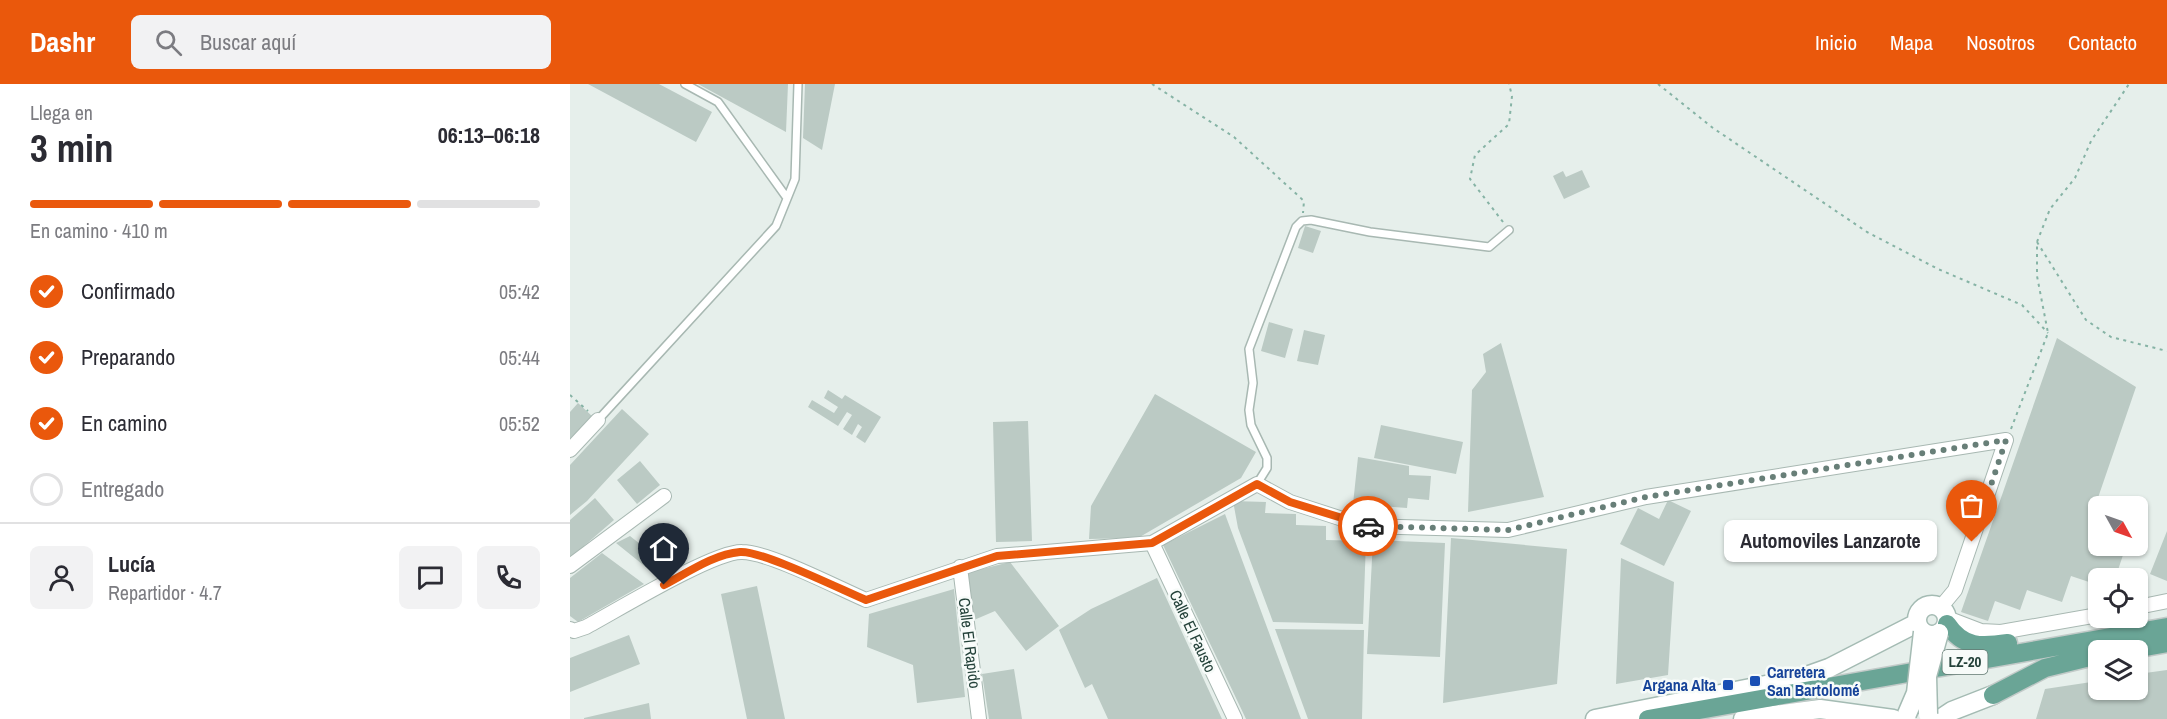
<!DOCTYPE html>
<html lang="es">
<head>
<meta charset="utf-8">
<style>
	body { margin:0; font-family:"Archivo Narrow",sans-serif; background:#f2f2f3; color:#2b2b33; height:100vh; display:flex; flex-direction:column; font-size:22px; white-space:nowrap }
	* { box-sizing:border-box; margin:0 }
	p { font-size:20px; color:#7c7c81 }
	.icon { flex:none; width:33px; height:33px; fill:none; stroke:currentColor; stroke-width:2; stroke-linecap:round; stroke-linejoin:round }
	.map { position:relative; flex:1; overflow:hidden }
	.drawer { display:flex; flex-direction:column; background:#fff; width:570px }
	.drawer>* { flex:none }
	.needle { width:39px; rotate:130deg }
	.controls { position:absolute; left:1518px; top:412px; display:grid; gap:12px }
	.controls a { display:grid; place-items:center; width:60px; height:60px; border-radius:9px; background:#fff; box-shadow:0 2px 4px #0004; font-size:30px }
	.pin { position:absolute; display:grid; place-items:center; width:51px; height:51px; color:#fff; margin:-62px -26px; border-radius:50% 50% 50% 0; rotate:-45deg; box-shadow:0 0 6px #0007 }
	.pin .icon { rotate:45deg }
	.courier { position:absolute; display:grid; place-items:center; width:60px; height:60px; margin:-30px; border:4px solid #ea580c; border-radius:50%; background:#fff; color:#222; box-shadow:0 2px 8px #0007 }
	.bubble { position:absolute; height:42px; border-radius:9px; background:#fff; box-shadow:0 2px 4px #0004; font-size:20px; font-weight:800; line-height:42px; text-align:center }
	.overview em { font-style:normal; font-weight:800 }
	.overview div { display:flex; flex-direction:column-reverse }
	.overview { display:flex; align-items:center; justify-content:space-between; height:102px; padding:0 30px }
	h1 { font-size:39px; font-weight:800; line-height:45px }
	.bar { display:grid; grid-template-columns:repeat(4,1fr); gap:9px 6px; align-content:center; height:72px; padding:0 30px }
	.bar i { height:8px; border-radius:4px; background:#e1e1e2 }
	.bar .selected { background:#ea580c }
	.bar p { grid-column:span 4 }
	.line { display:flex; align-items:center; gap:15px; padding:0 30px; border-top:2px solid #e1e1e2 }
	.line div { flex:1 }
	.round { display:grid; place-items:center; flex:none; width:63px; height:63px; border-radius:9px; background:#f2f2f3 }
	ol { padding:0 30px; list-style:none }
	li { display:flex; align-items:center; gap:18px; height:66px }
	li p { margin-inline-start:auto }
	li .icon { padding:6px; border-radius:50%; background:#ea580c; color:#fff; stroke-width:4 }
	li:last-child { color:#7c7c81 }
	li i { width:33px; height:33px; border:3px solid #e1e1e2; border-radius:50% }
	header { display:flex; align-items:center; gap:36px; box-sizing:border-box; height:84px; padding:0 30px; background:#ea580c; color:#fff }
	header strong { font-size:28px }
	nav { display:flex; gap:33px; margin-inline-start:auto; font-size:21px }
	.search { width:420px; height:54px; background:#f2f2f3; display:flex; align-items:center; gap:15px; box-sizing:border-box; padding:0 21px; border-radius:9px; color:#7c7c81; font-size:22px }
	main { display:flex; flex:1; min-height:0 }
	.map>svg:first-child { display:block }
</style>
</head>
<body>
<header>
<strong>Dashr</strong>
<div class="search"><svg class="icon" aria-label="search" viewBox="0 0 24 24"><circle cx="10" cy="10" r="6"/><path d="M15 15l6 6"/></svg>Buscar aquí</div>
<nav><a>Inicio</a><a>Mapa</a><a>Nosotros</a><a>Contacto</a></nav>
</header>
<main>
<section class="drawer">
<div class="overview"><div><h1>3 min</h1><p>Llega en</p></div><em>06:13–06:18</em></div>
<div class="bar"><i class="selected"></i><i class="selected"></i><i class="selected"></i><i></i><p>En camino · 410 m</p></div>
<ol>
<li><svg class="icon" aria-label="check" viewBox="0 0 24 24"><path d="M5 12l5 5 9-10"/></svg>Confirmado<p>05:42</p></li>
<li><svg class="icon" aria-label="check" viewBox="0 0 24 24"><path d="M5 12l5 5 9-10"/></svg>Preparando<p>05:44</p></li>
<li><svg class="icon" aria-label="check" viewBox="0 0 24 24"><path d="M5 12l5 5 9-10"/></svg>En camino<p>05:52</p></li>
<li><i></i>Entregado</li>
</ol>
<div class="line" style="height:108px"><a class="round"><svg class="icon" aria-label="person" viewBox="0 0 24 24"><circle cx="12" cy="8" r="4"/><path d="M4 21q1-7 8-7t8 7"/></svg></a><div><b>Lucía</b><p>Repartidor · 4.7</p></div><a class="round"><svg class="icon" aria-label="chat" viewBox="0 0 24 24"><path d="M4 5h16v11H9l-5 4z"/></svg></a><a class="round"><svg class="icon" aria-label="phone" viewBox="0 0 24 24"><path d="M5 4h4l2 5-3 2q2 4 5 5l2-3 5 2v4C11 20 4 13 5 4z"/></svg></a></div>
</section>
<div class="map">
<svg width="1597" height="635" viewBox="0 0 1597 635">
	<rect width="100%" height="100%" fill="#e6efeb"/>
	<path fill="#bbcac4" d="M18 0H89L142 28 126 58Z
		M128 0H218L216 48Z
		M235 0H265L252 66 233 54Z
		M1012 86 1020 103 994 115 983 92 993 87 996 93Z
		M735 142 751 147 743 169 728 164Z
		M699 238 723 245 715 274 691 267Z
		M734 246 755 251 748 281 727 277Z
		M1487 254 1566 303 1519 440 1528 443V462H1556L1545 495H1528V501L1501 492 1492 518 1457 506 1450 526 1425 517 1418 537 1391 528Z
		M931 259 974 413 898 428 902 306 916 288 913 270Z
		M258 306 272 315 275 311 311 333 295 359 286 353 292 343 288 340 282 351 273 345 282 331 277 328 268 342 238 323 242 316 264 329 268 323 254 314Z
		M585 310 686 368 671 394 568 454 519 455 521 422Z
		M8 319 23 333 0 358V328Z
		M52 325 79 350 17 417 0 431V381Z
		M458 337 462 457 426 458 423 338Z
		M811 341 893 358 886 390 804 374Z
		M788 373 839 382V391L861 392 859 416 838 414 837 424 783 420Z
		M70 377 90 401 67 420 47 396Z
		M25 414 44 436 0 474V436Z
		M1098 416 1121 427 1094 482 1050 460 1068 424 1089 435Z
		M663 417 696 418 695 429 726 430V441L756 442V456L796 457 793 540 703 538 668 444Z
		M655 430 731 635H676L593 461Z
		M1597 447V497L1580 490Z
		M60 452 98 482 82 488 46 459Z
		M881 454 997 465 987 600 873 619Z
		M803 456 875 459 870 573 797 570Z
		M32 469 74 500 8 538 0 532V494Z
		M1051 474 1104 498 1098 591 1046 600Z
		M440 478 489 542 456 567 425 527 404 536 396 489Z
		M587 494 652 635H538L522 600 515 604 489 546 521 525Z
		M187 502 215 635H177L151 510Z
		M384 505 395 613 347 619 343 581 297 563 299 530Z
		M705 545 794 546 792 635H738Z
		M59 551 70 580 0 608V574Z
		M444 585 452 635H419L412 590Z
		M1597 586V635H1466L1475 605 1528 597V606H1568V590Z
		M79 619 81 635H14V634Z"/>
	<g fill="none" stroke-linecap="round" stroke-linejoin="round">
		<defs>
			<path id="lane" d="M115 0 148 18 217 114
				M28 336 206 142 225 95 228 0
				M687 400 697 384V374L681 341 679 326 683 299 679 265 726 143 732 137 741 136 800 148 919 163 939 146"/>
			<path id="street" d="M0 366 28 336
				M582 459 665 635
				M0 482 94 412
				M390 483 409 635
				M1568 523 1597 517
				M1377 534 1411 547 1431 548 1528 531
				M0 545 4 547 16 543C46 527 144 467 172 468 199 468 268 504 296 516L427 472 582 459 687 400 720 418 794 442 938 446 1076 413 1436 356 1385 506 1370 524"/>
			<path id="secondary" d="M1347 536a15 15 0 1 1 30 0a15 15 0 1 1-30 0Z
				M1025 635 1231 594 1259 584 1347 539
				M1173 635 1250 625 1323 635
				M1370 635 1382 627 1423 611"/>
			<path id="primary" d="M1377 540C1393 564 1411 563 1438 559
				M1553 567 1597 559
				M1423 611 1475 584 1528 571
				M1078 635 1597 543"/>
		</defs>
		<use href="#lane" stroke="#a8b8b2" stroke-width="10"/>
		<use href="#street" stroke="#a8b8b2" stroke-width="16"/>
		<use href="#secondary" stroke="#a4bbb3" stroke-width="21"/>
		<use href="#primary" stroke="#c2cac8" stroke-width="21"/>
		<path stroke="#86b3a5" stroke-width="2" stroke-dasharray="3 4.5" stroke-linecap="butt" d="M582 0 664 53 734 117 733 129
			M1088 0 1143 44 1297 148 1368 185 1452 221 1478 249
			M933 138 900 95 905 71 939 40 942 12 939 0
			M1467 158 1516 236 1541 253 1597 267
			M0 311 18 327
			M1441 345 1478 249 1467 192V158L1480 125 1505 94 1521 57 1559 0"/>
		<use href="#lane" stroke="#fff" stroke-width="7"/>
		<use href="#street" stroke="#fff" stroke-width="14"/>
		<use href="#secondary" stroke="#fff" stroke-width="18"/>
		<use href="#primary" stroke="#6aa596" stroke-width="18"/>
		<defs>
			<path id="secondary-bridge" d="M1337 630 1346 609 1353 548
				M1358 630 1357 592 1369 549"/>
		</defs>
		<use href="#secondary-bridge" stroke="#a4bbb3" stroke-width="21" stroke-linecap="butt"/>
		<use href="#secondary-bridge" stroke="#fff" stroke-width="18"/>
	</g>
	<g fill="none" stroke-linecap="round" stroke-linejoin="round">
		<path stroke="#687f78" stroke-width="6" stroke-dasharray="0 10.8" d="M798 442 938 446 1076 413 1436 356 1402 458"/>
		<path stroke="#ea580c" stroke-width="8" d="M94 501C117 489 144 470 170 468 191 466 272 506 296 516L427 472 582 459 687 400 720 418 798 442"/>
	</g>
	<g fill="#1a4fb4" stroke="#f7fbf9" stroke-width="2">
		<rect x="1179" y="591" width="12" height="12" rx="3"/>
		<rect x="1152" y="595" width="12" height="12" rx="3"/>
	</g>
	<g text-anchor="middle" stroke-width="5" stroke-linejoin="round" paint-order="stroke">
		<rect fill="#f7fbf9" stroke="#637a73" stroke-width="1.5" x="1372.5" y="566" width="45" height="24" rx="4.5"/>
		<g font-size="15" font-weight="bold" fill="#24423a">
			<text x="1395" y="583">LZ-20</text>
		</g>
		<g font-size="16" fill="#24423a" stroke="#f7fbf9">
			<text transform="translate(623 547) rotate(65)" y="6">Calle El Fausto</text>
			<text transform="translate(400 559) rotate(83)" y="6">Calle El Rapido</text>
		</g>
		<g font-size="16" font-weight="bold" fill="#164399" stroke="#f7fbf9" text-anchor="start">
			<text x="1197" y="594">Carretera<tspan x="1197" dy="18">San Bartolomé</tspan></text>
			<text x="1146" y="607" text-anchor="end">Argana Alta</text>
		</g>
	</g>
</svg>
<div class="controls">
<a><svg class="needle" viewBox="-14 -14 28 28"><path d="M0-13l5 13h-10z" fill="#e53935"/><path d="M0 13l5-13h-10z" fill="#7c7c81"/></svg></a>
<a><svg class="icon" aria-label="locate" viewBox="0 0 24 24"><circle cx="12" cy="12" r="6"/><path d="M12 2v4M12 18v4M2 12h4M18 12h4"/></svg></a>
<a><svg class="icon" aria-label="layers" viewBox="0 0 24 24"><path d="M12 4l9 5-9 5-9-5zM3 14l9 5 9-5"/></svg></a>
</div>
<div class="pin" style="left:1402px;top:458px;background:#ea580c"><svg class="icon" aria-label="bag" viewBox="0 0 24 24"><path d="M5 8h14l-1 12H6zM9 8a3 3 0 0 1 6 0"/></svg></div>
<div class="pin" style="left:94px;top:501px;background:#1f2937"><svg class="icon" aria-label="home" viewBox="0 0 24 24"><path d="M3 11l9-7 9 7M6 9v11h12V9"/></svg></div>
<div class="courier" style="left:798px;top:442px"><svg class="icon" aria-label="car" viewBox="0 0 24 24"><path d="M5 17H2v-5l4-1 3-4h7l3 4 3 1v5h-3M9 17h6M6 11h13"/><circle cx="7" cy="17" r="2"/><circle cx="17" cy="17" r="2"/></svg></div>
<div class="bubble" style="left:1154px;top:436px;width:213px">Automoviles Lanzarote</div>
</div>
</main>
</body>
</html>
